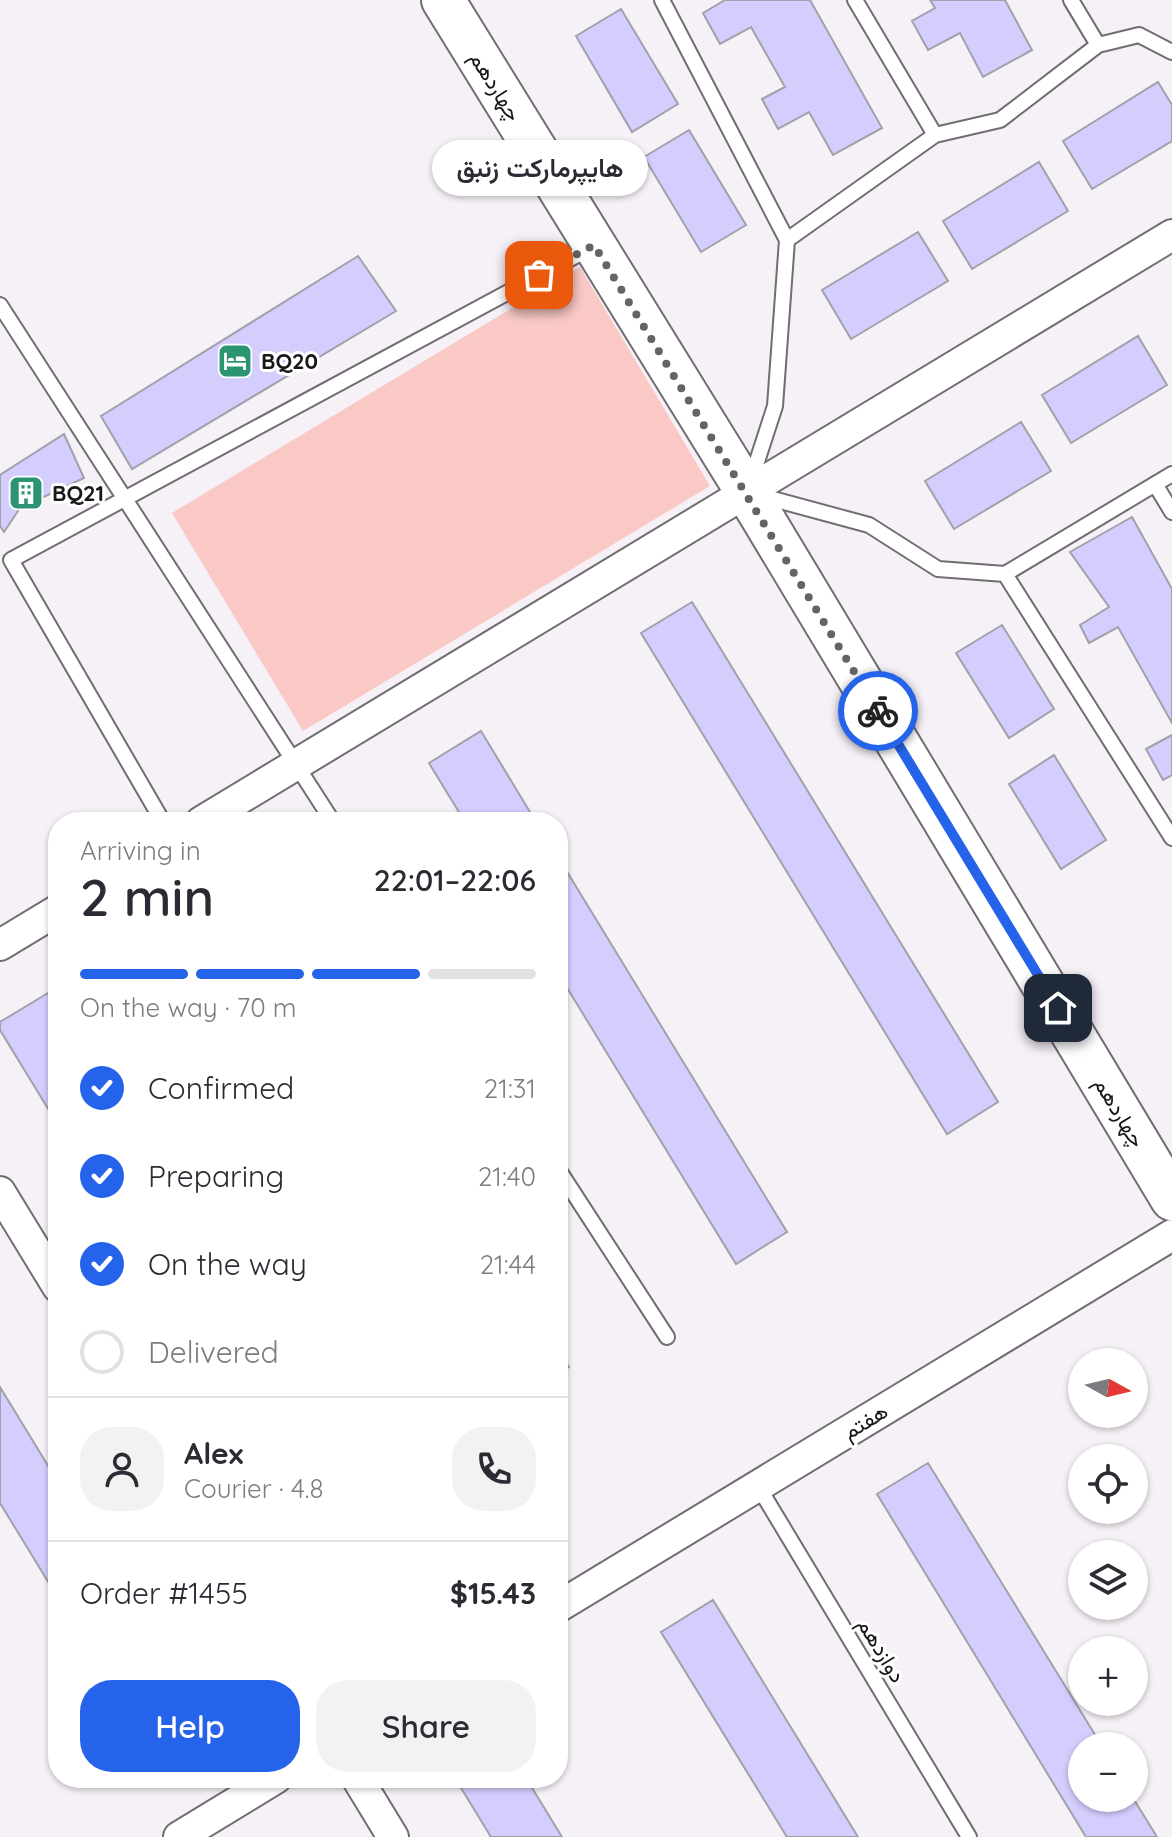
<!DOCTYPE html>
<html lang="en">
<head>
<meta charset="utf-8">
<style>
	body { margin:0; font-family:Quicksand,Vazirmatn,sans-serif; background:#f2f2f3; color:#2b2b33; height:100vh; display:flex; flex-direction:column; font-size:30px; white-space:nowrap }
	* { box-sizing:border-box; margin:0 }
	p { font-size:26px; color:#7c7c81 }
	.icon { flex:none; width:44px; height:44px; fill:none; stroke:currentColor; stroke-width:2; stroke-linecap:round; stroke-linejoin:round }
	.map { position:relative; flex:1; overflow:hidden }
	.details { position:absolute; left:48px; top:812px; width:520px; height:976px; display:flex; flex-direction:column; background:#fff; border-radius:32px; box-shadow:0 2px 6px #0004 }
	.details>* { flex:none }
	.needle { width:52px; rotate:98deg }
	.tools { position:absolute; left:1068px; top:1348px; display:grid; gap:16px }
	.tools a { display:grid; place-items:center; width:80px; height:80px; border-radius:50%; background:#fff; box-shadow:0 2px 6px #0004; font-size:40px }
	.pin { position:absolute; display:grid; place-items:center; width:68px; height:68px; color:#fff; margin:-34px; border-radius:16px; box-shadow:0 4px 12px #0006 }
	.courier { position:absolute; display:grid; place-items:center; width:80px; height:80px; margin:-40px; border:6px solid #2563eb; border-radius:50%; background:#fff; color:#222; box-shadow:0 2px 10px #0007 }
	.bubble { position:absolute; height:56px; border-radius:28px; background:#fff; box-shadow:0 2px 6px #0004; font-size:26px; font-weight:600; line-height:56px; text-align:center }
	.head em { font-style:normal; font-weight:600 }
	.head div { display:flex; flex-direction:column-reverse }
	.head { display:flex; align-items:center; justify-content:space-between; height:136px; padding:0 32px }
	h1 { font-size:52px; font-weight:600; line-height:60px }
	.bar { display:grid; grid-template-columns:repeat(4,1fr); gap:12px 8px; align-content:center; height:96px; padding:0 32px }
	.bar i { height:10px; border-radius:6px; background:#e1e1e2 }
	.bar .current { background:#2563eb }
	.bar p { grid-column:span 4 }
	.line { display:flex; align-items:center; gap:20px; padding:0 32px; border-top:2px solid #e1e1e2 }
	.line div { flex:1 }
	.round { display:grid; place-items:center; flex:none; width:84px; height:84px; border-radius:32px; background:#f2f2f3 }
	ol { padding:0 32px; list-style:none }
	li { display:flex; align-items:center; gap:24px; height:88px }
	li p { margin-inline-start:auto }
	li .icon { padding:8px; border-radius:50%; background:#2563eb; color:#fff; stroke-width:4 }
	li:last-child { color:#7c7c81 }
	li i { width:44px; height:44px; border:4px solid #e1e1e2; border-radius:50% }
	.button { display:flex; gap:16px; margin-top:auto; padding:16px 32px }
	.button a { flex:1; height:92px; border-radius:32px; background:#2563eb; color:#fff; font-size:32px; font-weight:600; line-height:92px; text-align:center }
	.button a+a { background:#f2f2f3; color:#2b2b33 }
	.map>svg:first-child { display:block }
</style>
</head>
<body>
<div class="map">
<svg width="1172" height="1837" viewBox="0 0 1172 1837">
	<rect width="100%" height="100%" fill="#f6f0f7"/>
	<path fill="#fac9c6" d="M580 267 710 486 303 731 172 513Z"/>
	<path fill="#d3cefe" stroke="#a1a1a9" stroke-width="2" d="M725 0H810L882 128 833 155 809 112 778 129 762 99 785 87 751 27 720 44 703 13Z
		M930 0H1005L1032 50 983 77 960 33 928 50 912 21 935 8Z
		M621 9 678 104 632 132 576 36Z
		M1158 82 1172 105V141L1092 189 1063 141Z
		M689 130 746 225 701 252 644 157Z
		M1039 162 1068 211 972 269 943 221Z
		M918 232 948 281 851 339 822 290Z
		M358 256 396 311 132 469 101 416Z
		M1138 336 1167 385 1071 443 1042 395Z
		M1021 422 1051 471 954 529 925 481Z
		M64 434 84 478 20 508 4 532 0 526V475Z
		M1132 517 1172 589V723L1118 627 1089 643 1080 625 1109 607 1070 552Z
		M692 602 998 1102 947 1134 641 633Z
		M1002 625 1054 709 1009 738 956 653Z
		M481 731 536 822H465L429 763Z
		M1172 735V775L1163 780 1146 749Z
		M1054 755 1106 840 1061 869 1009 784Z
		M558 857 787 1232 736 1264 558 973Z
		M48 993 58 1009V1125L0 1030V1022Z
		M558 1350 569 1367 558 1374Z
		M0 1387 58 1482V1598L0 1503Z
		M928 1463 1102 1746H1082V1798H1133L1157 1837H1086L877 1494Z
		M713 1600 858 1837H787L661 1632Z
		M455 1778H526L562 1837H491Z"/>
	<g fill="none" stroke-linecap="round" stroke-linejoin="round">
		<defs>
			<path id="service" d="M662 0 787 240 935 135 1000 120 1098 45
				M855 0 935 135
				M1071 0 1098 45 1139 35 1172 52
				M0 305 333 822
				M750 483 775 406 787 240
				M1155 484 1172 512
				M758 495 869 525 938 569 1005 574 1172 474
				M1005 574 1172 838
				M163 822 11 560 592 247
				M558 1169 667 1337
				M758 1486 969 1837"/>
			<path id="minor" d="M201 822 1172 235
				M0 945 58 910
				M0 1192 58 1287
				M558 1607 1172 1235
				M357 1778 393 1837
				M179 1837 276 1778"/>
			<path id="secondary" d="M443 0 747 492 1172 1199"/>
		</defs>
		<use href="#service" stroke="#726c73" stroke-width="18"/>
		<use href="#minor" stroke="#726c73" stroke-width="34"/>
		<use href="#secondary" stroke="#726c73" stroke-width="46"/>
		<use href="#service" stroke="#fff" stroke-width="14"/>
		<use href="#minor" stroke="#fff" stroke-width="30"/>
		<use href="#secondary" stroke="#fff" stroke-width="42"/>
	</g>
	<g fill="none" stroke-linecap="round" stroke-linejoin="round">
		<path stroke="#666367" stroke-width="8" stroke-dasharray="0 14.4" d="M539 275 594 245 878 711"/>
		<path stroke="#2563eb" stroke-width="10" d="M878 711 1058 1008"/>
	</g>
	<defs>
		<symbol id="hotel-square" viewBox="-11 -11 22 22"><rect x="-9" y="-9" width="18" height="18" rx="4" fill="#2c9472" stroke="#fff"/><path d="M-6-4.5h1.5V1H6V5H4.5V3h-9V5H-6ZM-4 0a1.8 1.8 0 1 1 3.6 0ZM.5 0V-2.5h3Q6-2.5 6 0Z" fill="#fff"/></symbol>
		<symbol id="building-square" viewBox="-11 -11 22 22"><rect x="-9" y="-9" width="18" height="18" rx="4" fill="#2c9472" stroke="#fff"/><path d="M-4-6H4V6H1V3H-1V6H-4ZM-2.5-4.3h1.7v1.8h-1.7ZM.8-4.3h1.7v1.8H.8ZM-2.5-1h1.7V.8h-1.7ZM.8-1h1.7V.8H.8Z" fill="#fff"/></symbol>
	</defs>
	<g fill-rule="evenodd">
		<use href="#hotel-square" x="215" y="341" width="40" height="40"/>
		<use href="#building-square" x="6" y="473" width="40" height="40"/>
	</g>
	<g text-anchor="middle" stroke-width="6" stroke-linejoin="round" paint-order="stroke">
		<g font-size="22" fill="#191719" stroke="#fff">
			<text transform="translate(496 86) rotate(58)" y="8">چهاردهم</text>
			<text transform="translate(1120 1112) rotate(59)" y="8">چهاردهم</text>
			<text transform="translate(865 1421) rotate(-31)" y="8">هفتم</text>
			<text transform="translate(882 1650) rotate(59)" y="8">دوازدهم</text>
		</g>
		<g font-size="22" font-weight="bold" fill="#191719" stroke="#fff" text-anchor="start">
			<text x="261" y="369">BQ20</text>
			<text x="52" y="501">BQ21</text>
		</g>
	</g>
</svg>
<div class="tools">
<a><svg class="needle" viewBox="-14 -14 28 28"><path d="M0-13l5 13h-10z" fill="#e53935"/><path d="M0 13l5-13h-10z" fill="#7c7c81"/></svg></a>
<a><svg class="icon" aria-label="locate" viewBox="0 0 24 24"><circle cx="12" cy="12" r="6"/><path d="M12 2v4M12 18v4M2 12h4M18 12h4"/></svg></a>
<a><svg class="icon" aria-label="layers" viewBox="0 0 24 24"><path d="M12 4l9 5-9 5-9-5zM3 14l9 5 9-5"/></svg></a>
<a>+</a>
<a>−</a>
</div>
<div class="pin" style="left:539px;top:275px;background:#ea580c"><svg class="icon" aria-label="bag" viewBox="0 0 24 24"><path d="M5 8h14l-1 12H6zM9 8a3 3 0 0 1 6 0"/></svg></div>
<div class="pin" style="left:1058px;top:1008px;background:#1f2937"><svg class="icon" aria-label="home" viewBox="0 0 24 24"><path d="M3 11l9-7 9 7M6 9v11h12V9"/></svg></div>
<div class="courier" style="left:878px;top:711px"><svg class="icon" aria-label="bike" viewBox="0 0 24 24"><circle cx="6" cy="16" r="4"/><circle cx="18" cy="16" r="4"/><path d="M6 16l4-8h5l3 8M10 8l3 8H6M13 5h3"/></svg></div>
<div class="bubble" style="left:432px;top:140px;width:216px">هایپرمارکت زنبق</div>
<section class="details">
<div class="head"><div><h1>2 min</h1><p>Arriving in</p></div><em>22:01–22:06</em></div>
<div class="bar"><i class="current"></i><i class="current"></i><i class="current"></i><i></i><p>On the way · 70 m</p></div>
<ol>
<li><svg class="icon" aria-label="check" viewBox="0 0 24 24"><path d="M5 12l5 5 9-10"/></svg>Confirmed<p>21:31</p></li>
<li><svg class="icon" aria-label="check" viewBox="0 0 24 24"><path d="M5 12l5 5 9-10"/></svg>Preparing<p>21:40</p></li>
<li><svg class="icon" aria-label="check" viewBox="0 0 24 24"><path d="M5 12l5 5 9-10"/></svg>On the way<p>21:44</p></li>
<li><i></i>Delivered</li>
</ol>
<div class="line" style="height:144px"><a class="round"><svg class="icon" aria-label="person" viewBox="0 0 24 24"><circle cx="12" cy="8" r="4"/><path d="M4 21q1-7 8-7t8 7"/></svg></a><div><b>Alex</b><p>Courier · 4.8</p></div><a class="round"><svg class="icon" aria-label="phone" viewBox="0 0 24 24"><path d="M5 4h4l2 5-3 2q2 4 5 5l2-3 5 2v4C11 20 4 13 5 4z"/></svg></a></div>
<div class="line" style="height:104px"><div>Order #1455</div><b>$15.43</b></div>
<div class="button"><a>Help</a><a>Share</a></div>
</section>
</div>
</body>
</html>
